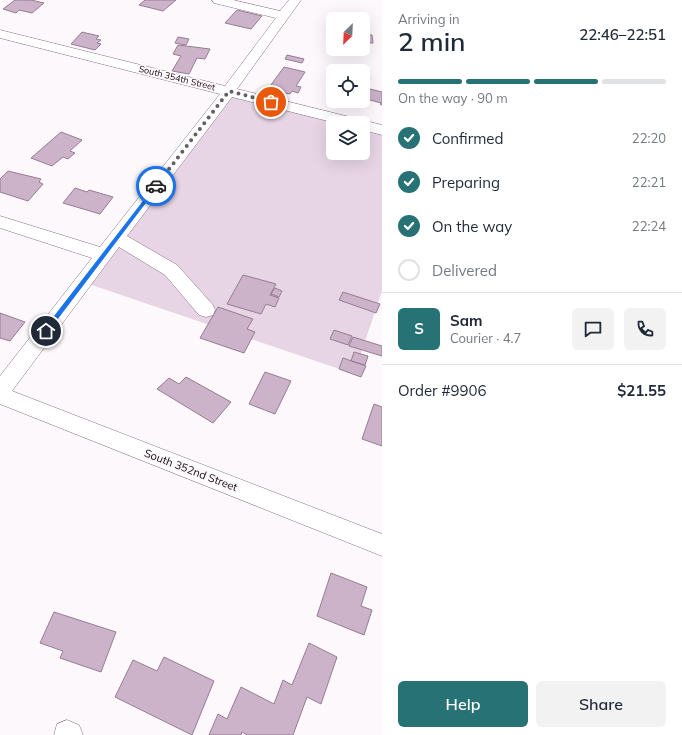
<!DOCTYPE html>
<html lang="en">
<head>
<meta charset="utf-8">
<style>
	body { margin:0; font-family:Mulish,sans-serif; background:#f2f2f3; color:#1f2937; height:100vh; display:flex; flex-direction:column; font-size:15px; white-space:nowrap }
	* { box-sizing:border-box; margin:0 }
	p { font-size:13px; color:#747a83 }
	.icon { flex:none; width:22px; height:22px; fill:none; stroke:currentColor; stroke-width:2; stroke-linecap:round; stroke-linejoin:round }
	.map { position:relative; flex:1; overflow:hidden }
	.details { display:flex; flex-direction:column; background:#fff; width:300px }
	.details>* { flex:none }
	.needle { width:26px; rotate:204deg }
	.buttons { position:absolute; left:326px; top:12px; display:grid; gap:8px }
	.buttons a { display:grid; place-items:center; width:44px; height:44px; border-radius:6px; background:#fff; box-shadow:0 4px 16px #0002; font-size:20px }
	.pin { position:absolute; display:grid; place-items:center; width:34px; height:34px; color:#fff; margin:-17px; border:2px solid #fff; border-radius:50%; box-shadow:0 1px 4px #0007 }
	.courier { position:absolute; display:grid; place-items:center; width:40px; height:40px; margin:-20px; border:3px solid #1a73e8; border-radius:50%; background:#fff; color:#222; box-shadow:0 1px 5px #0007 }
	.summary em { font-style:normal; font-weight:600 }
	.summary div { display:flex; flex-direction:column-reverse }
	.summary { display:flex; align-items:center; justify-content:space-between; height:68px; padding:0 16px }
	h1 { font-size:26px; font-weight:600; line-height:30px }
	.bar { display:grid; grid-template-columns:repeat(4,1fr); gap:6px 4px; align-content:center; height:48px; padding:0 16px }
	.bar i { height:5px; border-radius:3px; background:#e0e1e3 }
	.bar .on { background:#277275 }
	.bar p { grid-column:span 4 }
	.line { display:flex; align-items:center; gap:10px; padding:0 16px; border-top:1px solid #e0e1e3 }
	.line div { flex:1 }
	.round { display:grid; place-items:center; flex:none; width:42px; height:42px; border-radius:6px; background:#f2f2f3 }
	ol { padding:0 16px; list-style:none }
	li { display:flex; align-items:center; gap:12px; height:44px }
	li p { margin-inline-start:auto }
	li .icon { padding:4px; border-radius:50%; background:#277275; color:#fff; stroke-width:4 }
	li:last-child { color:#747a83 }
	li i { width:22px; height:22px; border:2px solid #e0e1e3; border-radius:50% }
	.cta { display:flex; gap:8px; margin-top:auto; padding:8px 16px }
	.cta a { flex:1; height:46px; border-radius:6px; background:#277275; color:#fff; font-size:16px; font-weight:600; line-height:46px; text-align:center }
	.cta a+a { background:#f2f2f3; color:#1f2937 }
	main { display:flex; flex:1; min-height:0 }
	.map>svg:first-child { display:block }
</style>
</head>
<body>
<main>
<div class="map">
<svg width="382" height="735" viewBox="0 0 382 735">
	<rect width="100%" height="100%" fill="#fdf8fc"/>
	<path fill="#e7d5e5" d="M229 91 354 123H333V153H363V125L382 130V291L354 374 83 282Z"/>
	<path fill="#cdb3c9" stroke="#947d92" d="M15 0H31L44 3 32 13 19 10 16 13 3 9Z
		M145 0H176L163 11 139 5Z
		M237 10 262 16 251 29 225 23Z
		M82 32 99 36 96 39 101 40 97 43 101 44 95 50 71 44Z
		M363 34 372 35 373 43H363Z
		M178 37 189 39 186 45 175 43Z
		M178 45 210 49 205 59 197 58 189 74 172 71 181 56 173 54Z
		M287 55 304 59 302 63 285 59Z
		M284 67 305 72 296 86 301 87 298 93 292 91 290 94 268 89Z
		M363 77 370 78 367 85H363Z
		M366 88 382 92V105L380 104 381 103 363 98V92Z
		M61 132 82 140 70 151 75 153 68 159 63 157 52 166 31 158Z
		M8 171 41 179 39 182 43 184 28 201 0 192V179Z
		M75 188 87 192 89 190 113 197 100 214 63 203Z
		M243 275 276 284 270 295 279 298 275 307 266 304 261 314 227 304Z
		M275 288 282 291 279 297 271 294Z
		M343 292 380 304 376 313 339 300Z
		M218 307 253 319 247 329 255 332 244 353 200 338Z
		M0 313 25 322 10 341 0 338Z
		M334 330 352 336 348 345 330 339Z
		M353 337 382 346V356L349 346Z
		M354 352 368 356 365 365 351 361Z
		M343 358 366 366 361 377 339 369Z
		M265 372 291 381 275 414 249 404Z
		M186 377 231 402 213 423 157 389 169 378 179 384Z
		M374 404 382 407V446L362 439Z
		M331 573 367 587 361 606 372 610 364 635 317 616Z
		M54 612 116 632 101 672 60 658 63 651 40 643Z
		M309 643 337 657 321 704 307 697 293 735H247L242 732 241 735H209L218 714 227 719 241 687 274 704 283 680 292 685Z
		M164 657 214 681 192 735 115 697 133 660 157 671Z"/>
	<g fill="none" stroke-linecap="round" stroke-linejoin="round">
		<defs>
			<path id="minor" d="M212 0H233L280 11 289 0H301L237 89 382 125V135L363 130V123H336L232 97 127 236 177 265 213 305 215 310 213 315 206 317 199 315 165 275 119 247 12 391 382 534V556L0 404V376L92 258 0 228V216L100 247 220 94 0 38V30L225 86 276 18 214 3Z
				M67 720 79 725 83 735H54L57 724Z"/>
		</defs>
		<use href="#minor" stroke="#856e82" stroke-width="1"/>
		<use href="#minor" fill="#fff" fill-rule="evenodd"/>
	</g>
	<path fill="#1a73e8" d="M156 184 159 186 158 187 48 332H44V329Z"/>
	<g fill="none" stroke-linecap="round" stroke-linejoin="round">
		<path stroke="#655e64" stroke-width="4" stroke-dasharray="0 7.2" d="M156 186 229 91 271 102"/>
	</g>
	<g text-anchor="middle" stroke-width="3.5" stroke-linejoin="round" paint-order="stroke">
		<g font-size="9" fill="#130b12" stroke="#fdf8fc">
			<text transform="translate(177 78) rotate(14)" y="3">South 354th Street</text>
		</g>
		<g font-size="11" fill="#130b12" stroke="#fdf8fc">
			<text transform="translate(191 470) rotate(21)" y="4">South 352nd Street</text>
		</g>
	</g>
</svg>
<div class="buttons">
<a><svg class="needle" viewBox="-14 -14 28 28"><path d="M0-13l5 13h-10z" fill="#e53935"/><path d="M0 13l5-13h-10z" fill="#747a83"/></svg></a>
<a><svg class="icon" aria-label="locate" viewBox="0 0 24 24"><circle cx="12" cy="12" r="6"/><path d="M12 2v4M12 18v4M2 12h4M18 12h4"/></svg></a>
<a><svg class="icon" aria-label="layers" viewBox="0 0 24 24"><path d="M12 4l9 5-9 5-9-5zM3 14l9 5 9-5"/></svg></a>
</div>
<div class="pin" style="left:271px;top:102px;background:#ea580c"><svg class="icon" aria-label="bag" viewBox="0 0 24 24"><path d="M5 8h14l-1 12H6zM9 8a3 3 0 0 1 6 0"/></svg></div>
<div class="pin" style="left:46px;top:331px;background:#1f2937"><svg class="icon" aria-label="home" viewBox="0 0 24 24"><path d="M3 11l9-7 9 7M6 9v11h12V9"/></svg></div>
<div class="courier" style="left:156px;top:186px"><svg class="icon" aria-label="car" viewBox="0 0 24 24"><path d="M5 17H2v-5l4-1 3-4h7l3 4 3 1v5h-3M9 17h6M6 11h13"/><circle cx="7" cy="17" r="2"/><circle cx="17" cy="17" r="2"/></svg></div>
</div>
<section class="details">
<div class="summary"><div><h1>2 min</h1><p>Arriving in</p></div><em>22:46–22:51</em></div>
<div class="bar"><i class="on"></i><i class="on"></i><i class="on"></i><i></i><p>On the way · 90 m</p></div>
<ol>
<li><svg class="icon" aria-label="check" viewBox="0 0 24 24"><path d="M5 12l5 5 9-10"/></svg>Confirmed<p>22:20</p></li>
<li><svg class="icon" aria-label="check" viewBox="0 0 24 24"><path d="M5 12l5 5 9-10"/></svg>Preparing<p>22:21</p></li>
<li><svg class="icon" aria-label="check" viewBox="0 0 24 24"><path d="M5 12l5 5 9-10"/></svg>On the way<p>22:24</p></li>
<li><i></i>Delivered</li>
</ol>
<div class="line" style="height:72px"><b class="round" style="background:#277275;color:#fff">S</b><div><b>Sam</b><p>Courier · 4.7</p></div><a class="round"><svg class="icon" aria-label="chat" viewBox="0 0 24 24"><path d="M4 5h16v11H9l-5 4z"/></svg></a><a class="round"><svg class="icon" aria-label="phone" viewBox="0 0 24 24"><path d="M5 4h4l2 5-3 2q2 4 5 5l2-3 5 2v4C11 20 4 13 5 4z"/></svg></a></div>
<div class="line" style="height:52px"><div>Order #9906</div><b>$21.55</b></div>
<div class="cta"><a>Help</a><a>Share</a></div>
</section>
</main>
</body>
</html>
